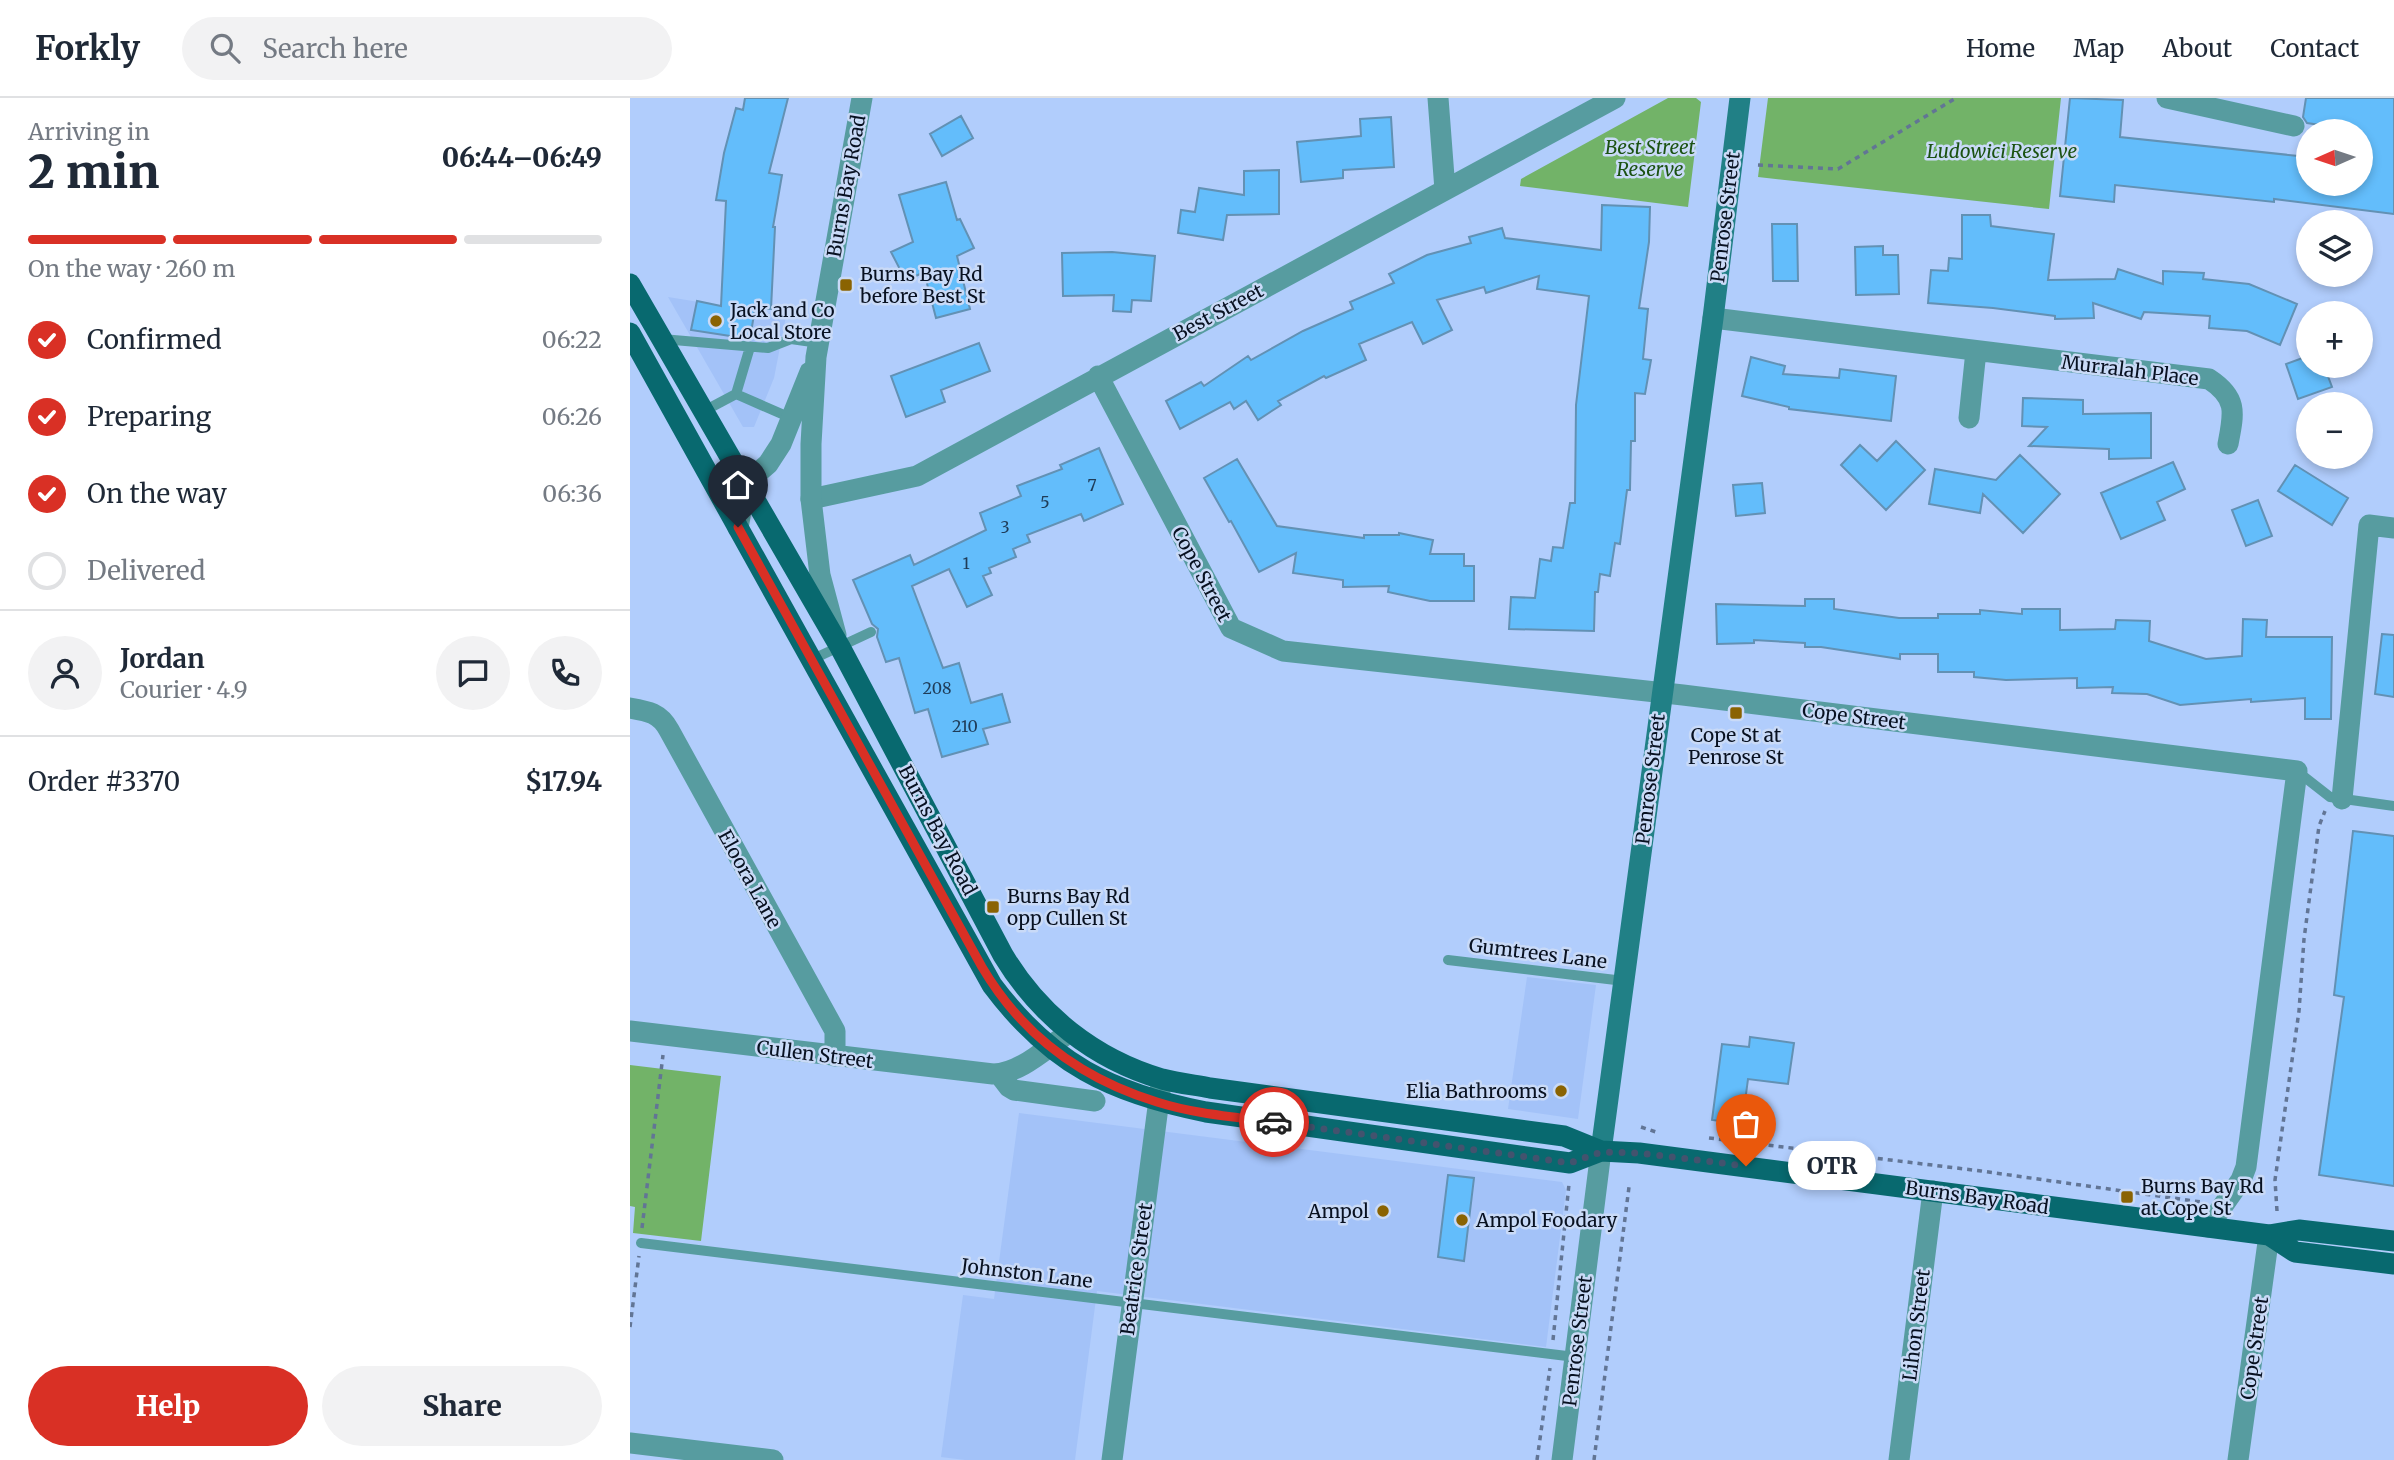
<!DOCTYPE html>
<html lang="en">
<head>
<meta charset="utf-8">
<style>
	body { margin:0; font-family:Merriweather,serif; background:#f2f2f3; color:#1f2937; height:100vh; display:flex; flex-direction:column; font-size:26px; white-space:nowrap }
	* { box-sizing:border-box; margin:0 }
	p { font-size:23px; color:#747a83 }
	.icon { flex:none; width:38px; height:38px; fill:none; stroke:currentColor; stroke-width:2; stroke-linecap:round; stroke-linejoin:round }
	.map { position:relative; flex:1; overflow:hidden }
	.drawer { display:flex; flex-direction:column; background:#fff; width:630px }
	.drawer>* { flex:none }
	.needle { width:46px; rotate:267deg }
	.controls { position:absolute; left:1666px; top:21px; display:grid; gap:14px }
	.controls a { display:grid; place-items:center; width:77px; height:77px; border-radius:50%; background:#fff; box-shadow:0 4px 10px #0003; font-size:35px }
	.pin { position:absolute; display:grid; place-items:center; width:60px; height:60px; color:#fff; margin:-72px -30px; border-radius:50% 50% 50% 0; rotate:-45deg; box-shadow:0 0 7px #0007 }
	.pin .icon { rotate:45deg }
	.courier { position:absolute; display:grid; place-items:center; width:70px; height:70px; margin:-35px; border:5px solid #d93025; border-radius:50%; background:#fff; color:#222; box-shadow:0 2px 9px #0007 }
	.bubble { position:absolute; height:49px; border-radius:24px; background:#fff; box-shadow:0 4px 10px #0003; font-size:23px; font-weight:800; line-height:49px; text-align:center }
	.summary em { font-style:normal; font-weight:800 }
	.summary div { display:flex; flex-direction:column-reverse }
	.summary { display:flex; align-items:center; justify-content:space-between; height:119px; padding:0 28px }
	h1 { font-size:46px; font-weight:800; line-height:52px }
	.bar { display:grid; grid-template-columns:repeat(4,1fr); gap:10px 7px; align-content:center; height:84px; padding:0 28px }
	.bar i { height:9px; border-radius:5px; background:#e0e1e3 }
	.bar .on { background:#d93025 }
	.bar p { grid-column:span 4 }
	.line { display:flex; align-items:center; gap:18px; padding:0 28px; border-top:2px solid #e0e1e3 }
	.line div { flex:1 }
	.round { display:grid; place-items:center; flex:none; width:74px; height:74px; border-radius:37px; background:#f2f2f3 }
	ol { padding:0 28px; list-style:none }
	li { display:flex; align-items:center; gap:21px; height:77px }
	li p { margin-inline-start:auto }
	li .icon { padding:7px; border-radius:50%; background:#d93025; color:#fff; stroke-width:4 }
	li:last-child { color:#747a83 }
	li i { width:38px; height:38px; border:4px solid #e0e1e3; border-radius:50% }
	.primary-button { display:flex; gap:14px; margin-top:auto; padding:14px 28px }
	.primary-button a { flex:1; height:80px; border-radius:42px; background:#d93025; color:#fff; font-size:28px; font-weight:800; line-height:80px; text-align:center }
	.primary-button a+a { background:#f2f2f3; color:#1f2937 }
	header { display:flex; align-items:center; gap:42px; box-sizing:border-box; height:98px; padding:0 35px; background:#fff; border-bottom:2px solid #e0e1e3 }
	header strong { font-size:33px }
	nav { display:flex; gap:38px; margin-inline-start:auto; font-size:24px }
	.search { width:490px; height:63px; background:#f2f2f3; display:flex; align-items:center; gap:18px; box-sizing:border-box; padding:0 24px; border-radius:38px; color:#747a83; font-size:26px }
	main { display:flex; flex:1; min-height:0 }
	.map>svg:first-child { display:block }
</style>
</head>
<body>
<header>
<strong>Forkly</strong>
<div class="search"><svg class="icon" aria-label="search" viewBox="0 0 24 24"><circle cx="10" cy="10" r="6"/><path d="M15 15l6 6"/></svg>Search here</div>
<nav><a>Home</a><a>Map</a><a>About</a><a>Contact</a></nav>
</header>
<main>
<section class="drawer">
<div class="summary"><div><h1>2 min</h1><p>Arriving in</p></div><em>06:44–06:49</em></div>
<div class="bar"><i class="on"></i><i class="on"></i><i class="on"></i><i></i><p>On the way · 260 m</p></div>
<ol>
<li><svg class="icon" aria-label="check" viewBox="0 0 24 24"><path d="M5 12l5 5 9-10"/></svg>Confirmed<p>06:22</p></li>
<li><svg class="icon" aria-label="check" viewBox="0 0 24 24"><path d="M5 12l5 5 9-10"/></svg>Preparing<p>06:26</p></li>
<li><svg class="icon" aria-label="check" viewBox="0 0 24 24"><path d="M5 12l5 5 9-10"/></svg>On the way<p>06:36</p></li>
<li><i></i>Delivered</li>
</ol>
<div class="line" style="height:126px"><a class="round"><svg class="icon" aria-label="person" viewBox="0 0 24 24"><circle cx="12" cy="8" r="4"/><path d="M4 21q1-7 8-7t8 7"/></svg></a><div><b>Jordan</b><p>Courier · 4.9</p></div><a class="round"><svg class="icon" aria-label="chat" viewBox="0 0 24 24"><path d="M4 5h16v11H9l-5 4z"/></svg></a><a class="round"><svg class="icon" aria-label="phone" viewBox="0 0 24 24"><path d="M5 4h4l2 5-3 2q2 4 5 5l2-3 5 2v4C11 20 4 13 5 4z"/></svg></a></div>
<div class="line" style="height:91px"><div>Order #3370</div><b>$17.94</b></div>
<div class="primary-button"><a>Help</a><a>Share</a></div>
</section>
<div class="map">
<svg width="1764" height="1362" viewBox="0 0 1764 1362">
	<rect width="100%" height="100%" fill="#b1cdfc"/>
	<path fill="#a3c2f8" d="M38 199 156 218 144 280 124 329H113Z
		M897 879 966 887 948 1021 878 1011Z
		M389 1015 932 1084 936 1092 916 1249 467 1193 445 1362H335L311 1359 333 1197 364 1201Z"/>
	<path fill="#72b368" d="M1038 0H1066L1071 4 1058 109 890 88 891 81Z
		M1138 0H1431L1419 111 1128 79Z
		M0 967 91 978 71 1143 3 1135 5 1109 0 1108Z"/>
	<path fill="#63bdfb" stroke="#6291b4" stroke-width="2" d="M115 0H158L139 75 152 77 143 129H145L141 211 125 210 120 241 61 232 67 203 91 208 96 103 86 102 94 55 106 10 113 12Z
		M1440 0 1493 2 1490 39 1678 59V86H1731V33L1677 25 1673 19 1676 0H1764V116L1644 101V104L1485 87 1484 104 1430 98Z
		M331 18 343 40 312 58 300 36Z
		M761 19 764 69 713 72V80L671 84 667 44 731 38 730 21Z
		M649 72V116L597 117 593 142 548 135 551 112 565 114 569 90 614 97V73Z
		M316 84 327 122 330 121 344 150 327 158 340 211 306 220 294 174 276 183 261 154 283 144 269 97Z
		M972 107 1020 109 1019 144 1009 210 1018 211 1013 261 1021 262 1015 296 1005 295V343H1001L1000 392H997L990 446 985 445 980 478 970 476 968 494H965L964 533 879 531 881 499 905 500 910 461 921 463 923 449 933 450 940 405H945L946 307 959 198 907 191 909 178 856 195 854 189 807 202 822 232 793 246 782 224 729 246 736 262 696 280 694 278 648 303 651 307 628 322 616 303 604 311 600 304 550 331 536 303 571 284 574 288 618 258 621 262 673 233 723 211 720 204 764 185 759 176 797 157 841 145 839 139 872 130 875 140 971 152Z
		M1332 117H1360L1361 128 1424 136 1418 182 1485 181 1488 171 1533 186V173L1574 175 1573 181 1619 186 1667 206 1650 247 1617 233 1579 230 1580 218 1514 214 1511 221 1463 205 1464 220 1425 221V218L1363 210 1298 205 1301 172 1318 173 1319 160 1332 161Z
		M1142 126H1167L1168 183H1143Z
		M1253 148V157H1268L1269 196 1226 197 1225 149Z
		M482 154 525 158 521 203 502 202 501 214 483 213 484 197 433 198 432 155Z
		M349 245 360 273 311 292 315 304 276 319 261 278Z
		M1678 258V268H1694L1702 289 1668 301 1656 266Z
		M1121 259 1155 268 1153 276 1209 280 1210 271 1266 278 1261 323 1159 311V309L1112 298Z
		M1393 300 1453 302V316L1521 315V360L1479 361V351L1399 348 1417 329 1392 328Z
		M1266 343 1295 372 1256 412 1211 367 1230 347 1247 363Z
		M469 350 493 406 454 423 451 416 397 437 400 444 383 451 386 459 359 470 361 475 353 478 362 497 337 509 319 471 282 488 313 570 329 565 341 605 372 596 380 624 353 631 358 646 312 659 298 611 285 615 269 560 256 564 247 539 248 531 242 526 223 482 280 457 284 467 356 432 350 415 391 398 387 388 432 371 430 367Z
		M1390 357 1430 396 1393 435 1353 396 1350 415 1299 406 1305 371 1366 382Z
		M607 361 647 428 734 440V437H769V435L803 442 800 456H834V468H844V503H800L758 494 759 488 713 489V482L663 475 666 455 629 474 601 423 599 424 574 380Z
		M1543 364 1555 391 1527 404 1535 422 1491 441 1471 395Z
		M1665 367 1718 400 1702 427 1648 393Z
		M1132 385 1135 415 1106 418 1103 387Z
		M1628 402 1642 438 1616 448 1602 412Z
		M1175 501H1204V511L1269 520H1308V516H1350V512L1392 516V511H1430V532L1485 531 1486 522 1520 523 1519 543 1576 561 1612 558 1613 521 1637 522 1636 539H1702L1701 621H1675V600L1621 604V601L1550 607 1517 596 1482 595 1483 589 1447 590V580L1376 582 1344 579V574H1308V556H1270V561L1191 549H1175V545L1124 542V545L1087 546 1086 506 1175 508Z
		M1752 536 1764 537V599L1745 596Z
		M1723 733 1764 738V1088L1689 1077 1714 899 1704 897Z
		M1120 939 1164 945 1158 986 1118 981 1112 1026 1082 1022 1092 946 1119 949Z
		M818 1077 844 1080 834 1163 808 1159Z"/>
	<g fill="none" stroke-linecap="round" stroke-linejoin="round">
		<path stroke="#627595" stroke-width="3.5" stroke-dasharray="5 5" stroke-linecap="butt" d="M1128 67 1208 71 1326 0
			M1011 1029 1026 1034
			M1079 1040 1351 1073 1571 1104
			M1647 1113 1645 1082 1669 913 1674 841 1689 728 1695 713
			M12 1130 33 957
			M0 1229 9 1158
			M923 1242 939 1086
			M907 1362 920 1270
			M964 1362 999 1089"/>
		<path stroke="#579ca0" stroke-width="10" d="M32 241 138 250 161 241 189 245
			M120 249 106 296 161 320
			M74 313 106 296
			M183 561 241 534
			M1668 674 1700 699 1764 708
			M818 862 994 883
			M11 1145 945 1259"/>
		<path stroke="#579ca0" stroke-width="21" d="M808 0 815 92
			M1537 0 1664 28
			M1083 220 1579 281C1608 300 1604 315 1598 346
			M468 278 601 530 653 553 1053 597 1667 673 1616 1069 1611 1082 1578 1129
			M1339 320 1346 253
			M181 401 287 378 985 0
			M0 610C18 613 30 615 39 632L205 933V958
			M1712 701 1739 427 1764 430
			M0 933 363 976C388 976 413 953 433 939
			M369 976 379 989 384 992 465 1003
			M0 1345 143 1362
			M482 1362 531 986
			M932 1362 971 1053
			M1269 1362 1303 1093
			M1608 1362 1639 1137"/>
		<path stroke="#579ca0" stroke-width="21" d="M108 430 116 385 138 366 151 346 180 274
			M206 537 190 477 181 401V346L186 259 232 0"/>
		<path stroke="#218086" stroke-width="21" d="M971 1053 1083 220 1110 0"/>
		<path stroke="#08696f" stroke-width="21" d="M0 186 210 549 373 857C409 917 464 961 532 981 547 985 564 987 580 990L934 1038 971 1053
			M0 235 362 887C421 966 481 995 576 1014L940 1065 971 1053 1009 1055 1639 1137 1669 1132 1764 1143
			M1639 1137 1665 1154 1764 1166"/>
	</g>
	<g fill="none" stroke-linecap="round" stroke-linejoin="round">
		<path stroke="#43536e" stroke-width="7" stroke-dasharray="0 12.6" d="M644 1024 940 1065 971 1054 1009 1055 1116 1068"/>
		<path stroke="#d93025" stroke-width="9" d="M108 429 352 869C392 937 452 981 527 1004 564 1016 606 1019 644 1024"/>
	</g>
	<g fill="#8a6302" stroke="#c9daf7" stroke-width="2.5">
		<rect x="209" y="180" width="14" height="14" rx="3.5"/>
		<circle cx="86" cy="223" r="7"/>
		<rect x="1099" y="608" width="14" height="14" rx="3.5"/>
		<rect x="356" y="802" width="14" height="14" rx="3.5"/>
		<circle cx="931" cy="993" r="7"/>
		<rect x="1490" y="1092" width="14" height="14" rx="3.5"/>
		<circle cx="753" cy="1113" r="7"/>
		<circle cx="832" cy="1122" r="7"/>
	</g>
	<g text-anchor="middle" stroke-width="5" stroke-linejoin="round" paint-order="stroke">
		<g font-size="16" fill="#1f3c58">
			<text x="462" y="393">7</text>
			<text x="415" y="410">5</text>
			<text x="375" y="435">3</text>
			<text x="336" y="471">1</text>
			<text x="307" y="596">208</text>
			<text x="335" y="634">210</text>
		</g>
		<g font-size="19" font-style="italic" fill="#1b5212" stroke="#c9daf7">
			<text x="1020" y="56">Best Street<tspan x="1020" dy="22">Reserve</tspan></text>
			<text x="1372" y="60">Ludowici Reserve</text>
		</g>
		<g font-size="19" fill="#081121" stroke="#c9daf7">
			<text transform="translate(216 88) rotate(-80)" y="7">Burns Bay Road</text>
			<text transform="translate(1095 119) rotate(-83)" y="7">Penrose Street</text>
			<text transform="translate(588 214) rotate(-28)" y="7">Best Street</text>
			<text transform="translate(1500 272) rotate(7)" y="7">Murralah Place</text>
			<text transform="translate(572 476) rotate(62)" y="7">Cope Street</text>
			<text transform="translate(1224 618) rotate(7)" y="7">Cope Street</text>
			<text transform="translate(1020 681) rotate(-83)" y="7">Penrose Street</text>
			<text transform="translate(308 732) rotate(62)" y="7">Burns Bay Road</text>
			<text transform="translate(120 781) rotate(61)" y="7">Eloora Lane</text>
			<text transform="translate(908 855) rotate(7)" y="7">Gumtrees Lane</text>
			<text transform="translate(185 956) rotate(7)" y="7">Cullen Street</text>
			<text transform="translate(1347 1099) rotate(8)" y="7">Burns Bay Road</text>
			<text transform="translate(506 1171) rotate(-82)" y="7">Beatrice Street</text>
			<text transform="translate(397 1175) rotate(7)" y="7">Johnston Lane</text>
			<text transform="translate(1286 1227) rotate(-83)" y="7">Lihon Street</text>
			<text transform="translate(947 1243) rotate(-83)" y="7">Penrose Street</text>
			<text transform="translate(1624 1250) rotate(-82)" y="7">Cope Street</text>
		</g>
		<g font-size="19" fill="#081121" stroke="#c9daf7" text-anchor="start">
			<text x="230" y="183">Burns Bay Rd<tspan x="230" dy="22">before Best St</tspan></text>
			<text x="100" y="219">Jack and Co<tspan x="100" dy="22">Local Store</tspan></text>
			<text x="1106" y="644" text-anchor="middle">Cope St at<tspan x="1106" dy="22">Penrose St</tspan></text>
			<text x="377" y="805">Burns Bay Rd<tspan x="377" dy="22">opp Cullen St</tspan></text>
			<text x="917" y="1000" text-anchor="end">Elia Bathrooms</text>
			<text x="1511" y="1095">Burns Bay Rd<tspan x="1511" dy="22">at Cope St</tspan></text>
			<text x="739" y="1120" text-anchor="end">Ampol</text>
			<text x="846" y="1129">Ampol Foodary</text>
		</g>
	</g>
</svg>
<div class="controls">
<a><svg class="needle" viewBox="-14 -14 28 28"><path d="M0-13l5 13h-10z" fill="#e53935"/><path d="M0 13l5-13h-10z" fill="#747a83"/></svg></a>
<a><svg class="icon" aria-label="layers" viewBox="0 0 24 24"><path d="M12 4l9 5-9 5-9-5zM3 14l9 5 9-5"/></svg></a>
<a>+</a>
<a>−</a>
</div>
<div class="pin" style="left:1116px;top:1068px;background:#ea580c"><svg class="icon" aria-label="bag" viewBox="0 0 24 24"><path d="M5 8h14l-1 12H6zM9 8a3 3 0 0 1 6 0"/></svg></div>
<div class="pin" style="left:108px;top:429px;background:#1f2937"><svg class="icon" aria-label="home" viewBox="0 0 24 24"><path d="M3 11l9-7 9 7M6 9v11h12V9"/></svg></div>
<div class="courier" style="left:644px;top:1024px"><svg class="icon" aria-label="car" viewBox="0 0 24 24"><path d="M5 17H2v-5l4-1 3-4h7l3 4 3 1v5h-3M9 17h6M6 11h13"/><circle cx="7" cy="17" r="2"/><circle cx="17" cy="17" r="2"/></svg></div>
<div class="bubble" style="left:1158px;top:1043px;width:88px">OTR</div>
</div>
</main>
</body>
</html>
